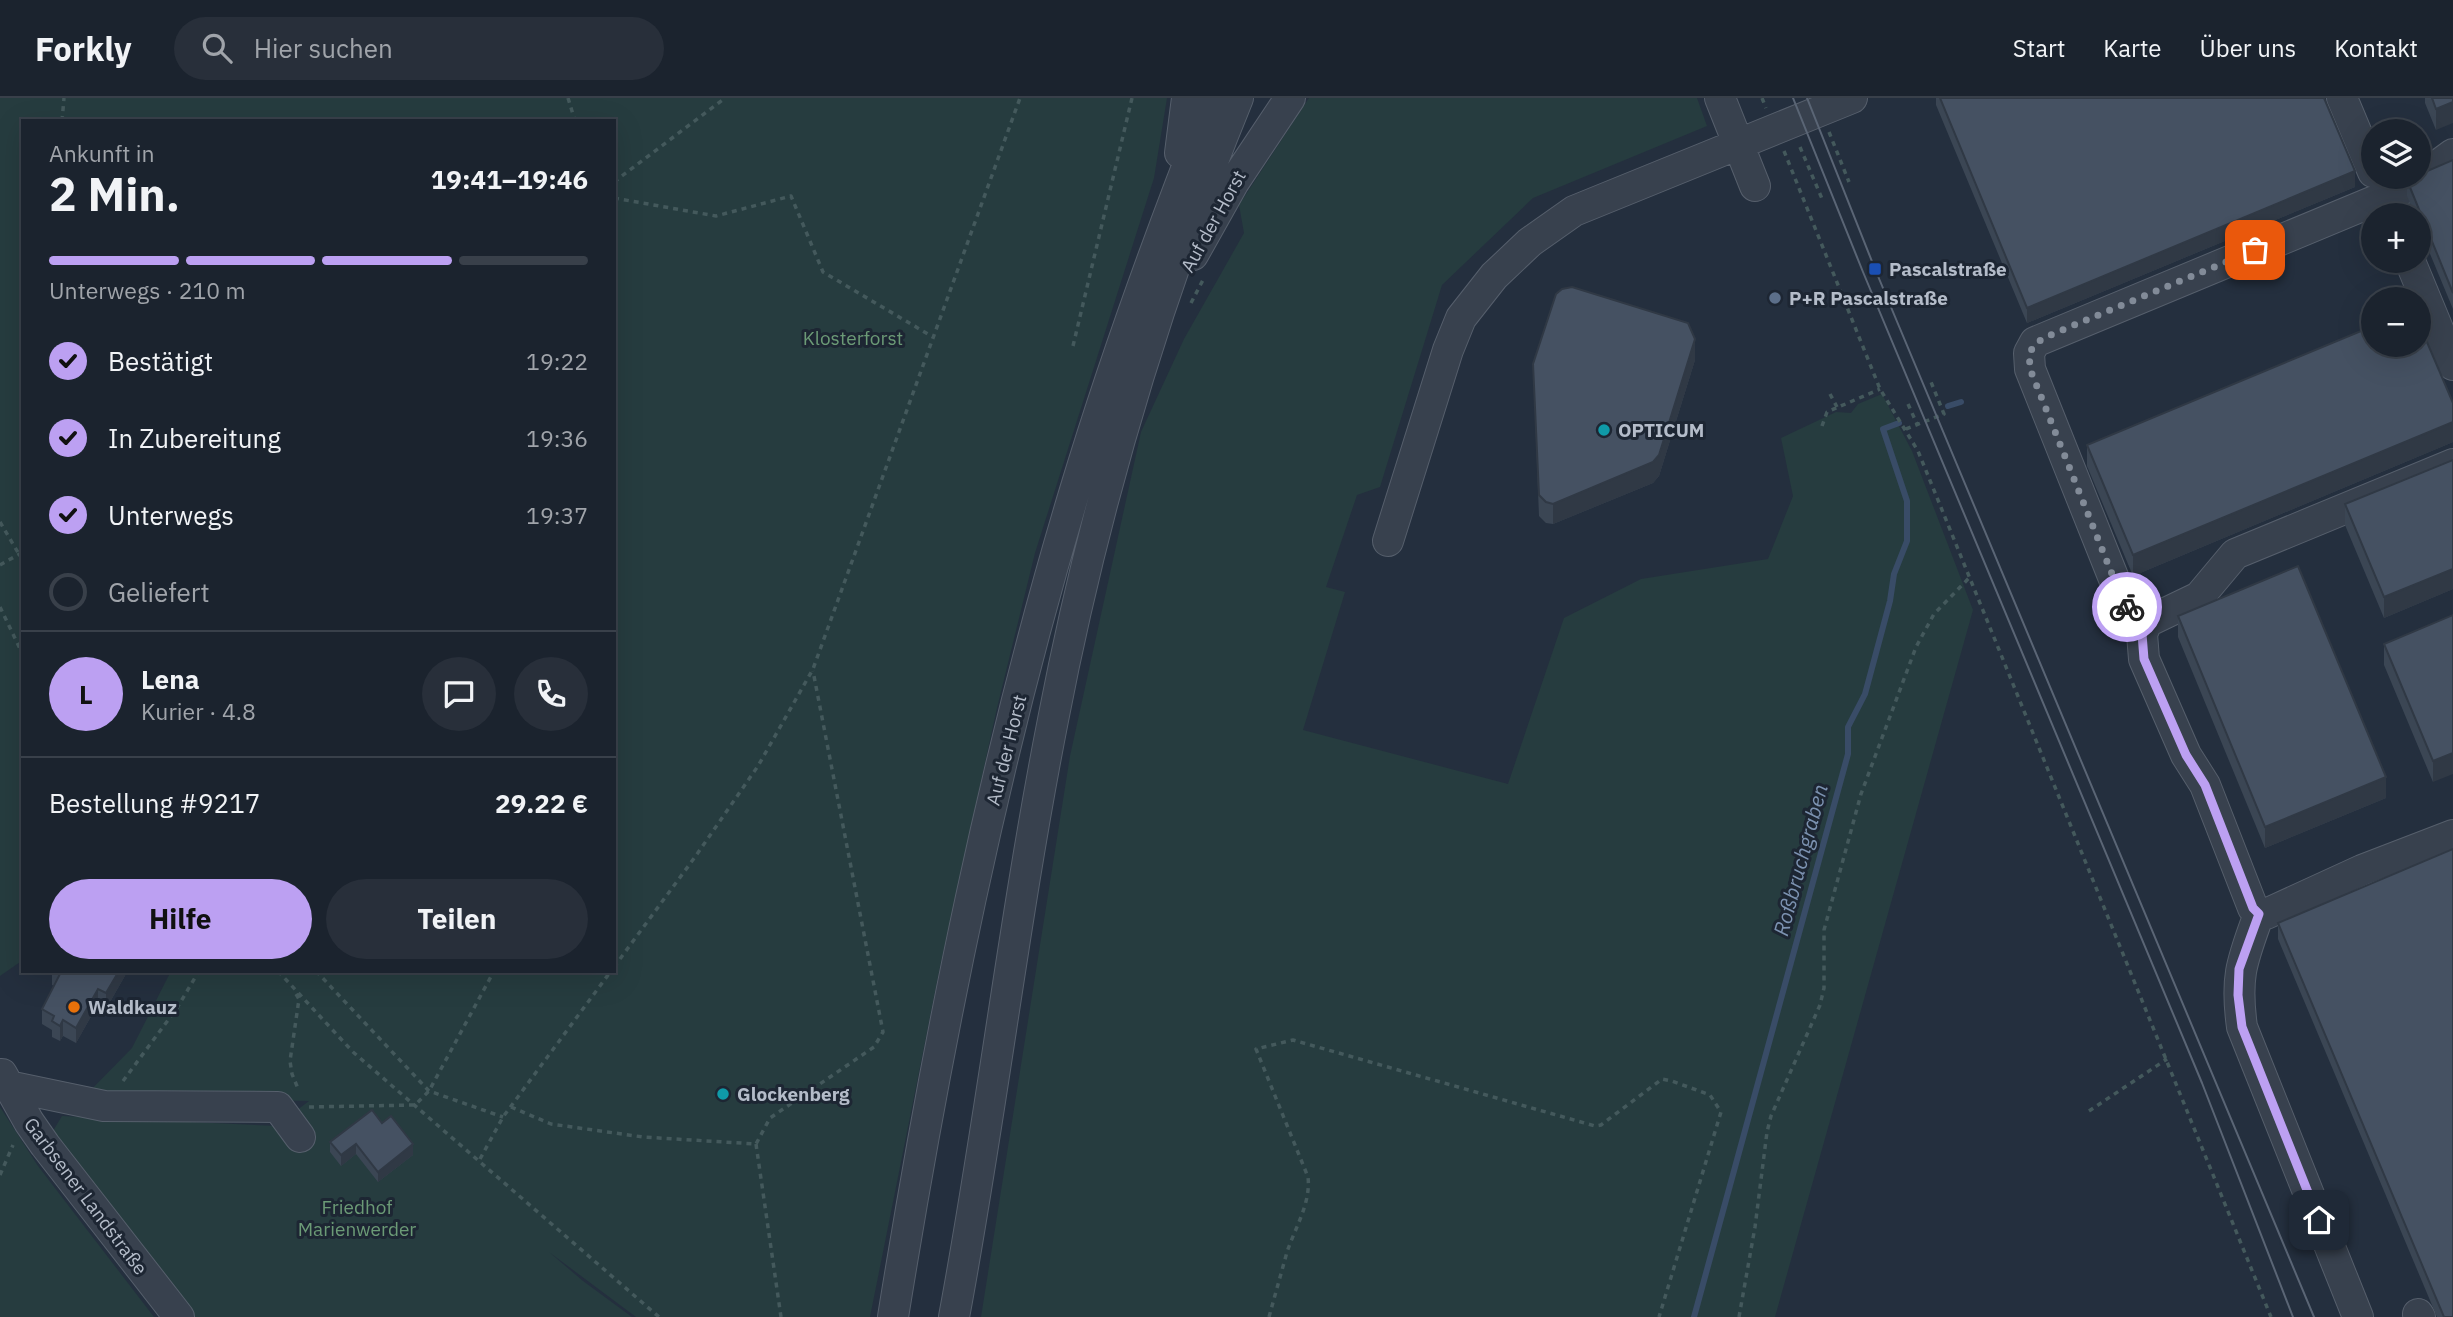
<!DOCTYPE html>
<html lang="de">
<head>
<meta charset="utf-8">
<style>
	body { margin:0; font-family:"IBM Plex Sans",sans-serif; background:#282f3a; color:#f1f3f6; height:100vh; display:flex; flex-direction:column; font-size:26px; white-space:nowrap }
	* { box-sizing:border-box; margin:0 }
	p { font-size:23px; color:#a0a4aa }
	.icon { flex:none; width:38px; height:38px; fill:none; stroke:currentColor; stroke-width:2; stroke-linecap:round; stroke-linejoin:round }
	.map { position:relative; flex:1; overflow:hidden }
	.panel { position:absolute; left:21px; top:21px; width:595px; height:854px; display:flex; flex-direction:column; background:#1b232e; border-radius:0px; box-shadow:0 7px 28px #0002,0 0 0 2px #39404a }
	.panel>* { flex:none }
	.controls { position:absolute; left:2361px; top:21px; display:grid; gap:14px }
	.controls a { display:grid; place-items:center; width:70px; height:70px; border-radius:50%; background:#1b232e; box-shadow:0 7px 28px #0002,0 0 0 2px #39404a; font-size:35px }
	.pin { position:absolute; display:grid; place-items:center; width:60px; height:60px; color:#fff; margin:-30px; border-radius:14px; box-shadow:0 4px 10px #0006 }
	.courier { position:absolute; display:grid; place-items:center; width:70px; height:70px; margin:-35px; border:5px solid #bca0f2; border-radius:50%; background:#fff; color:#222; box-shadow:0 2px 9px #0007 }
	.overview em { font-style:normal; font-weight:800 }
	.overview div { display:flex; flex-direction:column-reverse }
	.overview { display:flex; align-items:center; justify-content:space-between; height:119px; padding:0 28px }
	h1 { font-size:46px; font-weight:800; line-height:52px }
	.bar { display:grid; grid-template-columns:repeat(4,1fr); gap:10px 7px; align-content:center; height:84px; padding:0 28px }
	.bar i { height:9px; border-radius:5px; background:#39404a }
	.bar .on { background:#bca0f2 }
	.bar p { grid-column:span 4 }
	.line { display:flex; align-items:center; gap:18px; padding:0 28px; border-top:2px solid #39404a }
	.line div { flex:1 }
	.round { display:grid; place-items:center; flex:none; width:74px; height:74px; border-radius:37px; background:#282f3a }
	ol { padding:0 28px; list-style:none }
	li { display:flex; align-items:center; gap:21px; height:77px }
	li p { margin-inline-start:auto }
	li .icon { padding:7px; border-radius:50%; background:#bca0f2; color:#111; stroke-width:4 }
	li:last-child { color:#a0a4aa }
	li i { width:38px; height:38px; border:4px solid #39404a; border-radius:50% }
	.primary-button { display:flex; gap:14px; margin-top:auto; padding:14px 28px }
	.primary-button a { flex:1; height:80px; border-radius:42px; background:#bca0f2; color:#111; font-size:28px; font-weight:800; line-height:80px; text-align:center }
	.primary-button a+a { background:#282f3a; color:#f1f3f6 }
	header { display:flex; align-items:center; gap:42px; box-sizing:border-box; height:98px; padding:0 35px; background:#1b232e; border-bottom:2px solid #39404a }
	header strong { font-size:33px }
	nav { display:flex; gap:38px; margin-inline-start:auto; font-size:24px }
	.search { width:490px; height:63px; background:#282f3a; display:flex; align-items:center; gap:18px; box-sizing:border-box; padding:0 24px; border-radius:38px; color:#a0a4aa; font-size:26px }
	.map>svg:first-child { display:block }
</style>
</head>
<body>
<header>
<strong>Forkly</strong>
<div class="search"><svg class="icon" aria-label="search" viewBox="0 0 24 24"><circle cx="10" cy="10" r="6"/><path d="M15 15l6 6"/></svg>Hier suchen</div>
<nav><a>Start</a><a>Karte</a><a>Über uns</a><a>Kontakt</a></nav>
</header>
<div class="map">
<svg width="2453" height="1219" viewBox="0 0 2453 1219">
	<rect width="100%" height="100%" fill="#242f3e"/>
	<path fill="#263c3f" d="M0 0H1167L1154 80 1035 455 997 610 940 869 870 1219H636L549 1154 583 1183 632 1219H194L53 1033 62 1018 276 1028 309 1003 85 998 132 950 171 873H614V23H23V862L0 878Z
		M1309 0H1697L1707 28 1533 100 1442 187 1380 389 1357 397 1326 489 1345 494 1303 632 1508 686 1564 520 1641 481 1768 461 1793 398 1781 340 1836 314 1851 315 1858 306 1882 296 1912 353 1973 512 1775 1219H981L1070 658 1141 334 1184 241 1244 135 1239 107Z
		M0 1009 38 1068 154 1219H0Z"/>
	<g fill="none" stroke-linecap="round" stroke-linejoin="round">
		<path stroke="#394c67" stroke-width="6" d="M1948 308 1961 304
			M1694 1219 1848 656V629L1865 596 1890 503 1894 476 1907 443V403L1883 331 1899 325"/>
		<defs>
			<path id="minor" d="M1720 0 1755 88
				M2342 0 2373 74
				M1180 55 1187 0
				M1193 157 1234 84 1290 0
				M2410 163 2453 267
				M2453 366 2235 456 2199 499 2147 524 2142 536 2144 561 2186 657 2205 687 2253 810 2259 816H2266L2362 772 2453 737
				M1388 443 1448 252 1461 220 1494 178 1530 144 1574 113 1852 0
				M2147 524 2124 506 2030 271 2029 255 2035 244 2408 89 2453 56
				M2259 816C2242 863 2235 878 2242 929L2358 1219
				M2 976 29 1024 45 1047 179 1219
				M8 988 104 1008 278 1009 300 1039
				M2418 1216 2420 1219
				M893 1219C938 940 994 660 1076 389 1116 257 1163 128 1214 0
				M954 1219C991 1021 1014 820 1053 622 1094 409 1156 201 1238 0"/>
		</defs>
		<use href="#minor" stroke="#565f6c" stroke-width="32"/>
		<path stroke="#44595c" stroke-width="3.5" stroke-dasharray="5 5" stroke-linecap="butt" d="M568 0 575 23
			M1762 0 1766 10
			M62 23 64 0
			M1829 34 1849 84
			M1800 49 1823 103
			M1784 53 1880 291 1918 353 2271 1219
			M614 84 725 0
			M614 100 716 118 791 98 823 174 933 239
			M1191 205 1204 180
			M1073 248 1132 0
			M1830 296 1837 309
			M1908 306 1917 326
			M1822 328 1827 314 1880 291
			M1906 331 1944 316 1931 284
			M0 424 23 463
			M0 467 23 454
			M0 509 23 557
			M614 869 695 759 758 668 813 571 1020 0
			M278 873 353 954 659 1219
			M316 873 429 993 503 1019
			M296 896 299 901 290 963 292 976 299 993
			M123 983 177 910 199 873
			M309 1009 415 1007 429 993 494 873
			M511 1009 551 1026 643 1039 756 1046 770 1020 874 949 883 934 813 573
			M2089 1013 2167 961
			M756 1046 781 1219
			M480 1061 503 1019 611 873
			M0 1077 13 1047
			M1269 1219C1275 1197 1281 1176 1287 1154 1295 1130 1311 1105 1308 1079L1256 951 1293 942 1595 1028 1601 1027 1662 981 1672 983 1710 997 1721 1014 1659 1219
			M1739 1219 1755 1129 1767 1034 1771 1018 1820 907 1824 890V832L1861 696 1916 549 1934 516 1970 479"/>
		<use href="#minor" stroke="#38414e" stroke-width="30"/>
		<path stroke="#5a6575" stroke-width="2" d="M1793 0 1863 174 2202 985 2293 1219
			M1807 0 1875 171 2314 1219"/>
	</g>
	<path fill="#3b4654" d="M1936 0H2324L2355 89 2027 225 1936 7Z
		M2425 0H2453L2436 32 2425 5Z
		M2453 62V211L2418 127V117H2415L2407 98V82Z
		M1695 262 1659 378 1653 385 1553 426 1546 425 1539 418 1533 266Z
		M2453 305V344L2133 478 2087 368V347Z
		M2453 362V491L2384 520 2345 427V406Z
		M2453 517 2433 684 2384 567V546Z
		M2178 518 2386 700 2265 750 2178 539Z
		M2278 825 2453 1219H2437L2278 841Z
		M52 873H126V876L106 911 98 906 76 945 63 938 60 943 52 939V932L42 926V911L54 888 52 887Z
		M382 1025 413 1057 378 1084 356 1056 341 1068 330 1054V1044Z"/>
	<path fill="#303945" d="M2453 4V25L2436 32V11Z
		M2355 73V89L2027 225V210Z
		M1695 241V262L1659 378 1653 385 1553 426V406Z
		M2453 324V344L2133 478V457Z
		M2453 471V491L2384 520V499Z
		M2453 655V676L2433 684V663Z
		M2386 679V700L2265 750V729Z
		M119 873H126V876L106 911V895Z
		M98 891V906L76 945V930Z
		M63 922V938L60 943V928Z
		M356 1046V1056L341 1068V1057Z
		M413 1046V1057L378 1084V1074Z"/>
	<path fill="#455162" stroke="#303945" stroke-width="2" d="M1940 0H2324L2355 73 2027 210Z
		M2432 0H2453V4L2436 11Z
		M2453 62V195L2407 82 2415 79H2418V77Z
		M1572 189 1688 225 1695 241 1659 357 1653 364 1553 406 1546 404 1539 397 1533 266 1556 196 1562 191Z
		M2418 223 2453 305V324L2133 457 2087 347 2373 228V247H2418Z
		M2453 362V471L2384 499 2345 406Z
		M2298 468 2386 679 2265 729 2178 518Z
		M2453 517V655L2433 663 2384 546Z
		M2453 751V1219H2444L2278 825Z
		M55 873H119L106 895 98 891 76 930 63 922 60 928 52 923 54 918 42 911 60 876Z
		M372 1012 382 1025 391 1018 413 1046 378 1074 356 1046 341 1057 330 1044Z"/>
	<g fill="none" stroke-linecap="round" stroke-linejoin="round">
		<path stroke="#828b98" stroke-width="7" stroke-dasharray="0 12.6" d="M2127 509 2124 506 2030 271C2028 247 2034 245 2055 235L2255 152"/>
		<path stroke="#bca0f2" stroke-width="9" d="M2127 509 2147 523 2142 536 2144 561 2186 657 2205 687 2253 810 2259 816 2239 871 2238 897 2242 929 2319 1122"/>
	</g>
	<rect fill="#1a4fb4" stroke="#1d2633" stroke-width="2.5" x="1868" y="164" width="14" height="14" rx="3.5"/>
	<circle fill="#5c6f8a" stroke="#1d2633" stroke-width="2.5" cx="1775" cy="200" r="7"/>
	<g fill="#0f9aa8" stroke="#1d2633" stroke-width="2.5">
		<circle cx="1604" cy="332" r="7"/>
		<circle cx="723" cy="996" r="7"/>
	</g>
	<circle fill="#e8710a" stroke="#1d2633" stroke-width="2.5" cx="74" cy="909" r="7"/>
	<g text-anchor="middle" stroke-width="6" stroke-linejoin="round" paint-order="stroke">
		<g font-size="19" fill="#b4bcc9" stroke="#1d2633">
			<text transform="translate(1213 123) rotate(-61)" y="7">Auf der Horst</text>
			<text transform="translate(1006 652) rotate(-76)" y="7">Auf der Horst</text>
			<text transform="translate(86 1098) rotate(53)" y="7">Garbsener Landstraße</text>
		</g>
		<g font-size="19" font-weight="bold" fill="#b4bcc9" stroke="#1d2633" text-anchor="start">
			<text x="1889" y="178">Pascalstraße</text>
			<text x="1789" y="207">P+R Pascalstraße</text>
			<text x="1618" y="339">OPTICUM</text>
			<text x="88" y="916">Waldkauz</text>
			<text x="737" y="1003">Glockenberg</text>
		</g>
		<g font-size="19" fill="#6b9a76" stroke="#1d2633">
			<text x="853" y="247">Klosterforst</text>
			<text x="357" y="1116">Friedhof<tspan x="357" dy="22">Marienwerder</tspan></text>
		</g>
		<g font-size="21" font-style="italic" fill="#7c92b1" stroke="#1d2633">
			<text transform="translate(1801 762) rotate(-75)" y="7">Roßbruchgraben</text>
		</g>
	</g>
</svg>
<div class="controls">
<a><svg class="icon" aria-label="layers" viewBox="0 0 24 24"><path d="M12 4l9 5-9 5-9-5zM3 14l9 5 9-5"/></svg></a>
<a>+</a>
<a>−</a>
</div>
<div class="pin" style="left:2255px;top:152px;background:#ea580c"><svg class="icon" aria-label="bag" viewBox="0 0 24 24"><path d="M5 8h14l-1 12H6zM9 8a3 3 0 0 1 6 0"/></svg></div>
<div class="pin" style="left:2319px;top:1122px;background:#1f2937"><svg class="icon" aria-label="home" viewBox="0 0 24 24"><path d="M3 11l9-7 9 7M6 9v11h12V9"/></svg></div>
<div class="courier" style="left:2127px;top:509px"><svg class="icon" aria-label="bike" viewBox="0 0 24 24"><circle cx="6" cy="16" r="4"/><circle cx="18" cy="16" r="4"/><path d="M6 16l4-8h5l3 8M10 8l3 8H6M13 5h3"/></svg></div>
<section class="panel">
<div class="overview"><div><h1>2 Min.</h1><p>Ankunft in</p></div><em>19:41–19:46</em></div>
<div class="bar"><i class="on"></i><i class="on"></i><i class="on"></i><i></i><p>Unterwegs · 210 m</p></div>
<ol>
<li><svg class="icon" aria-label="check" viewBox="0 0 24 24"><path d="M5 12l5 5 9-10"/></svg>Bestätigt<p>19:22</p></li>
<li><svg class="icon" aria-label="check" viewBox="0 0 24 24"><path d="M5 12l5 5 9-10"/></svg>In Zubereitung<p>19:36</p></li>
<li><svg class="icon" aria-label="check" viewBox="0 0 24 24"><path d="M5 12l5 5 9-10"/></svg>Unterwegs<p>19:37</p></li>
<li><i></i>Geliefert</li>
</ol>
<div class="line" style="height:126px"><b class="round" style="background:#bca0f2;color:#111">L</b><div><b>Lena</b><p>Kurier · 4.8</p></div><a class="round"><svg class="icon" aria-label="chat" viewBox="0 0 24 24"><path d="M4 5h16v11H9l-5 4z"/></svg></a><a class="round"><svg class="icon" aria-label="phone" viewBox="0 0 24 24"><path d="M5 4h4l2 5-3 2q2 4 5 5l2-3 5 2v4C11 20 4 13 5 4z"/></svg></a></div>
<div class="line" style="height:91px"><div>Bestellung #9217</div><b>29.22 €</b></div>
<div class="primary-button"><a>Hilfe</a><a>Teilen</a></div>
</section>
</div>
</body>
</html>
